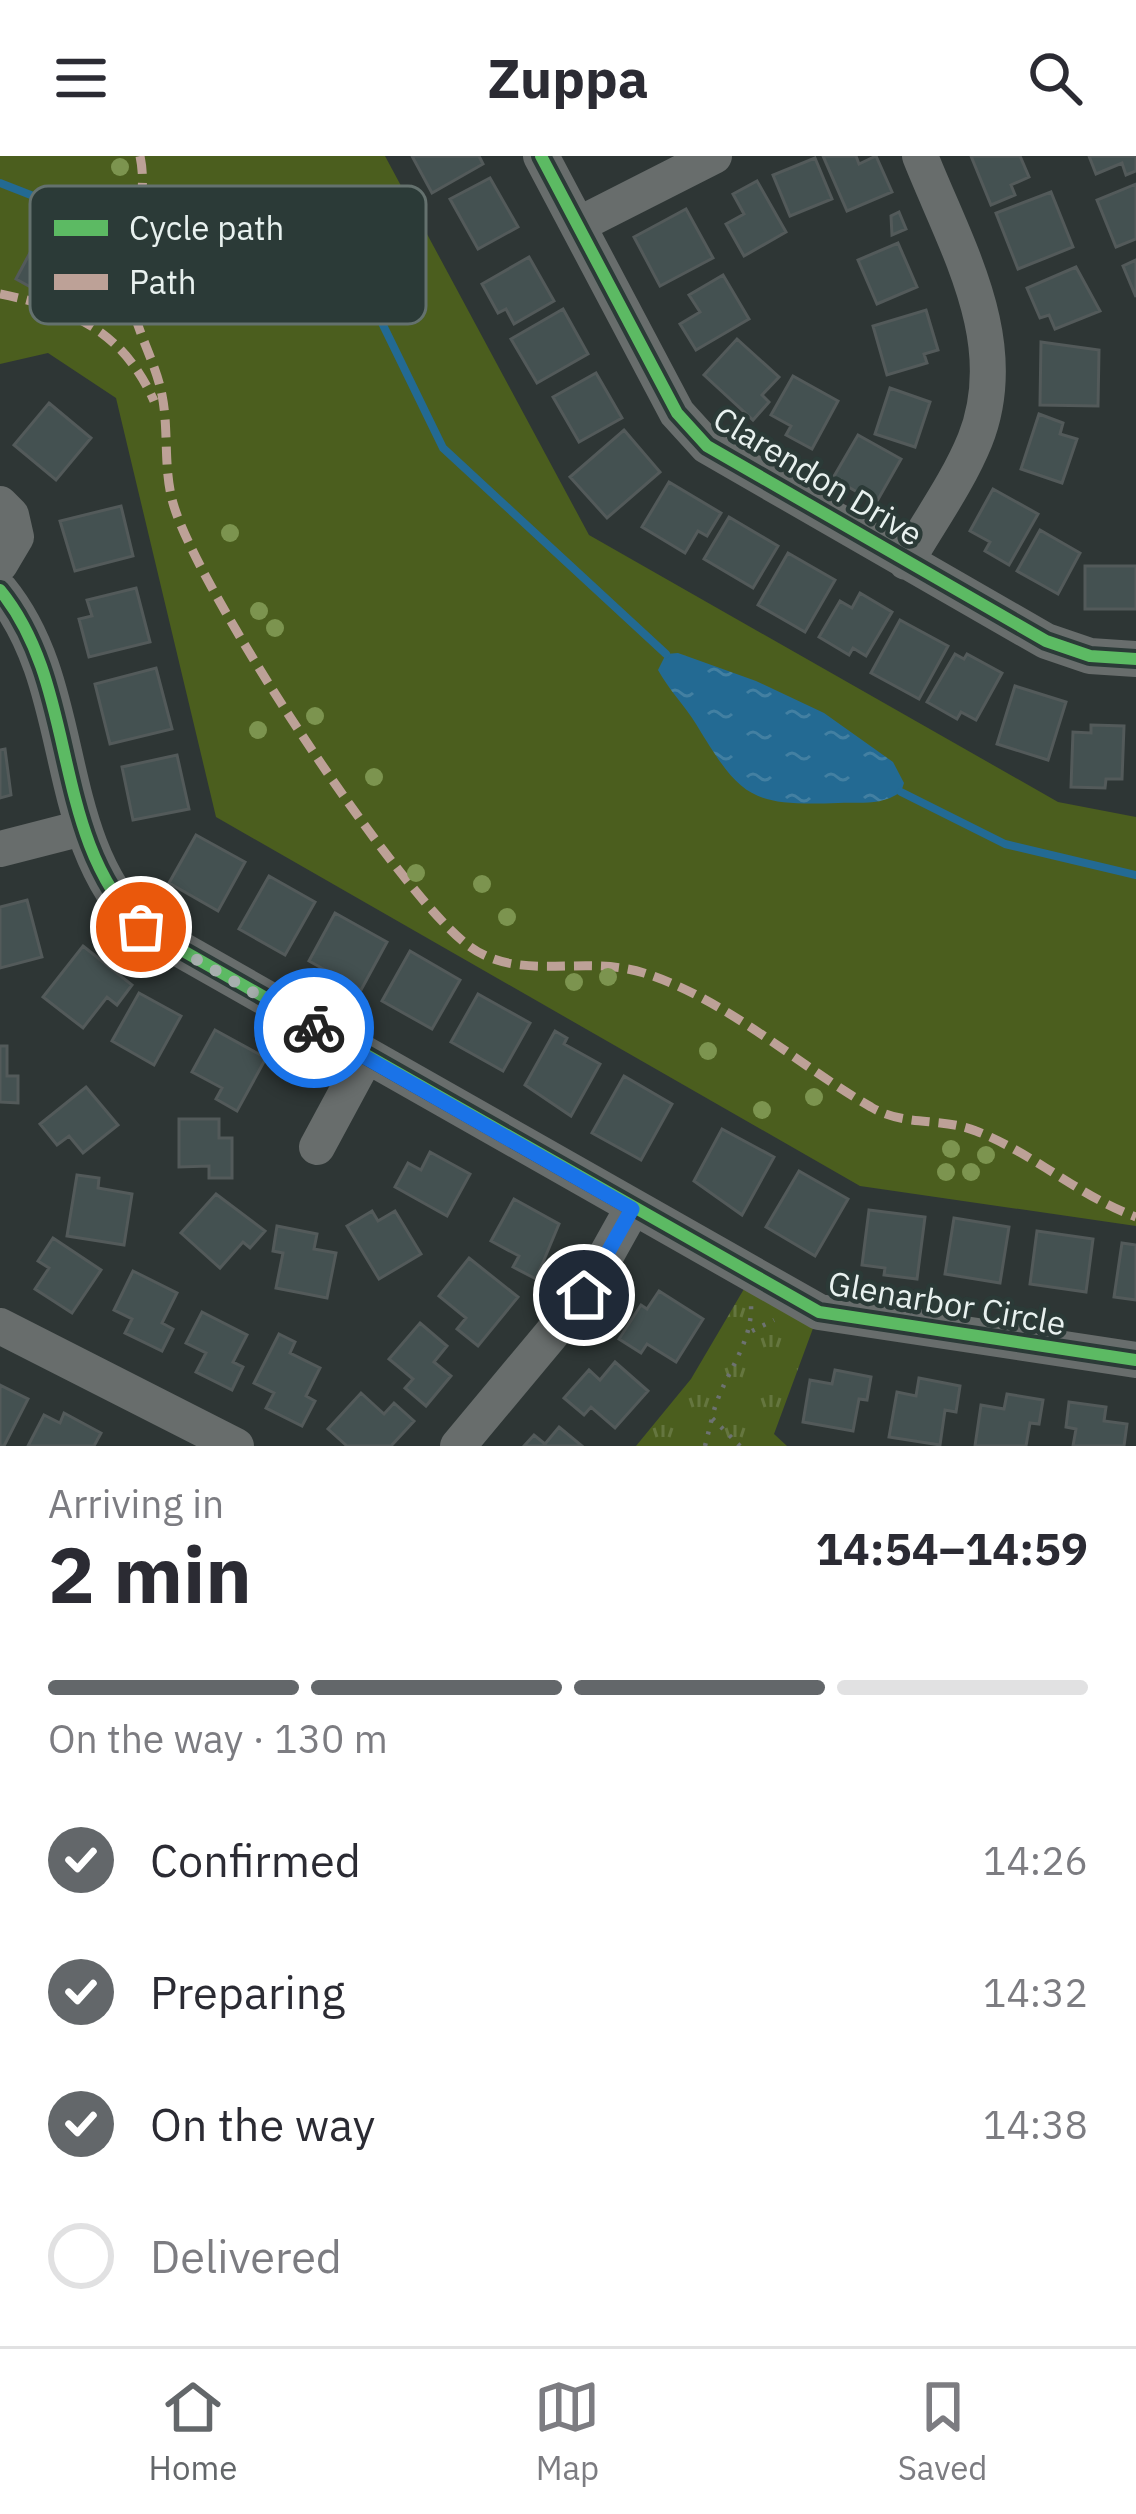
<!DOCTYPE html>
<html lang="en">
<head>
<meta charset="utf-8">
<style>
	body { margin:0; font-family:"IBM Plex Sans",sans-serif; background:#f7f7f7; color:#2b2b33; height:100vh; display:flex; flex-direction:column; font-size:45px; white-space:nowrap }
	* { box-sizing:border-box; margin:0 }
	p { font-size:39px; color:#7c7c81 }
	.icon { flex:none; width:66px; height:66px; fill:none; stroke:currentColor; stroke-width:2; stroke-linecap:round; stroke-linejoin:round }
	.map { position:relative; height:1290px; overflow:hidden }
	.sheet { display:flex; flex-direction:column; background:#fff; flex:1 }
	.sheet>* { flex:none }
	.pin { position:absolute; display:grid; place-items:center; width:102px; height:102px; color:#fff; margin:-51px; border:6px solid #fff; border-radius:50%; box-shadow:0 3px 12px #0007 }
	.courier { position:absolute; display:grid; place-items:center; width:120px; height:120px; margin:-60px; border:9px solid #1a73e8; border-radius:50%; background:#fff; color:#222; box-shadow:0 3px 15px #0007 }
	.overview em { font-style:normal; font-weight:700 }
	.overview div { display:flex; flex-direction:column-reverse }
	.overview { display:flex; align-items:center; justify-content:space-between; height:204px; padding:0 48px }
	h1 { font-size:78px; font-weight:700; line-height:90px }
	.bar { display:grid; grid-template-columns:repeat(4,1fr); gap:18px 12px; align-content:center; height:144px; padding:0 48px }
	.bar i { height:15px; border-radius:9px; background:#e1e1e2 }
	.bar .selected { background:#63676a }
	.bar p { grid-column:span 4 }
	ol { padding:0 48px; list-style:none }
	li { display:flex; align-items:center; gap:36px; height:132px }
	li p { margin-inline-start:auto }
	li .icon { padding:12px; border-radius:50%; background:#63676a; color:#fff; stroke-width:4 }
	li:last-child { color:#7c7c81 }
	li i { width:66px; height:66px; border:6px solid #e1e1e2; border-radius:50% }
	header { display:flex; justify-content:space-between; align-items:center; height:156px; padding:0 48px; background:#fff; font-size:54px; font-weight:700 }
	.tab-bar { display:flex; justify-content:space-around; align-items:center; height:168px; border-top:3px solid #e1e1e2; background:#fff; font-size:33px; color:#7c7c81 }
	.tab-bar a { display:grid; justify-items:center; gap:6px }
	.tab-bar .selected { color:#63676a }
	.map>svg:first-child { display:block }
</style>
</head>
<body>
<header><svg class="icon" aria-label="menu" viewBox="0 0 24 24"><path d="M4 6h16M4 12h16M4 18h16"/></svg>Zuppa<svg class="icon" aria-label="search" viewBox="0 0 24 24"><circle cx="10" cy="10" r="6"/><path d="M15 15l6 6"/></svg></header>
<div class="map">
<svg width="1136" height="1290" viewBox="0 0 1136 1290">
	<defs>
		<pattern id="park-tufts" width="24" height="20" patternUnits="userSpaceOnUse" patternTransform="scale(3)"><rect width="24" height="20" fill="#4b5e1e"/><path d="M3 7l-1-3M5 7V3M7 7l1-3M15 17l-1-3M17 17v-4M19 17l1-3" fill="none" stroke="#65763f"/></pattern>
		<pattern id="water-ripples" width="26" height="14" patternUnits="userSpaceOnUse" patternTransform="scale(3)"><rect width="26" height="14" fill="#236a93"/><path d="M2 4q2-2 4 0t4 0M15 11q2-2 4 0t4 0" fill="none" stroke="#4380a2"/></pattern>
	</defs>
	<rect width="100%" height="100%" fill="#2e3635"/>
	<path fill="#4b5e1e" d="M0 0H385L589 379 1058 646 1136 661V1070L860 1030 216 661 116 242 48 197 0 208Z"/>
	<path fill="url(#park-tufts)" d="M751 1121 819 1156 774 1278 787 1290H636L691 1223Z"/>
	<path fill="url(#water-ripples)" d="M678 497 756 525 824 557 893 606 904 627 901 636C880 650 863 646 838 647 750 650 741 642 696 568 685 550 669 534 658 514L666 498Z"/>
	<g fill="none" stroke-linecap="round" stroke-linejoin="round">
		<path stroke="#236a93" stroke-width="8" d="M0 27 128 77
			M151 83 198 90 300 85 339 99 364 130 443 292 666 498
			M901 636 1005 688 1136 719"/>
	</g>
	<path fill="#445151" stroke="#535a5a" stroke-width="3" d="M412 0H479L483 8 432 37Z
		M823 0H856L859 8 876 0 892 36 847 55Z
		M971 0H1020L1029 21 1011 29 1015 39 991 49Z
		M1089 0H1136V15L1126 19 1122 7 1096 18Z
		M815 2 832 43 790 60 773 19Z
		M490 22 518 71 478 93 450 43Z
		M757 25 786 76 744 100 726 68 744 58 733 38Z
		M1136 28V83L1116 91 1097 44Z
		M1051 36 1073 91 1018 113 996 57Z
		M686 53 713 102 660 130 634 81Z
		M899 56 906 73 892 79 891 60Z
		M898 87 917 131 877 148 858 104Z
		M32 93 50 102 34 133 16 123Z
		M529 101 554 145 514 168 506 153 498 157 482 128Z
		M1136 104V141L1123 110Z
		M1076 111 1100 155 1055 173 1049 159 1040 162 1027 132Z
		M723 119 749 163 696 194 680 168 700 156 689 139Z
		M563 153 588 198 537 227 511 183Z
		M926 154 938 194 924 198 927 207 887 219 873 170Z
		M737 183 779 221 762 239 769 246 753 264 704 219Z
		M1041 186 1099 194 1098 250 1040 249Z
		M596 217 622 262 579 286 553 241Z
		M793 220 838 245 812 293 786 279 791 270 771 259Z
		M890 232 930 246 915 291 875 278Z
		M49 247 91 282 56 324 14 289Z
		M1039 258 1063 267 1060 278 1077 283 1062 327 1021 313Z
		M624 274 660 316 607 362 570 321Z
		M858 279 901 303 876 347 833 322Z
		M669 326 721 357 707 380 698 375 685 397 642 371Z
		M993 333 1038 358 1009 409 985 395 990 386 970 375Z
		M121 350 133 400 75 415 60 365Z
		M729 361 778 390 753 432 704 403Z
		M1040 374 1080 397 1058 438 1017 415Z
		M788 397 835 424 805 476 758 449Z
		M1085 410H1136V453H1085Z
		M136 432 150 486 89 501 79 463 92 460 87 444Z
		M860 437 892 456 866 500 853 492 849 499 819 481 840 445 852 452Z
		M900 464 948 490 919 543 871 517Z
		M955 498 964 503 967 498 1002 517 976 564 961 556 957 563 927 546Z
		M156 512 172 573 110 588 95 528Z
		M1015 530 1066 546 1048 604 997 588Z
		M1091 569 1124 570 1122 623H1106L1105 632 1071 631 1073 576 1091 577Z
		M5 593 11 639 0 642V594Z
		M177 599 189 653 133 664 122 611Z
		M196 679 245 706 218 755 169 727Z
		M269 720 315 746 285 799 239 773Z
		M27 744 42 801 0 812V751Z
		M335 757 387 786 361 834 309 805Z
		M83 790 132 829 117 849 107 841 83 872 43 841Z
		M410 795 460 824 432 873 382 845Z
		M139 837 181 860 154 909 112 885Z
		M478 838 530 867 503 915 451 886Z
		M215 874 266 902 237 955 216 943 222 932 192 916Z
		M555 875 567 882 564 888 600 908 571 960 525 929Z
		M0 890H7V920H18V947L0 946Z
		M624 920 672 948 641 1004 592 977Z
		M86 931 118 969 83 997 69 980 57 989 40 968Z
		M179 963H219V982H232V1022H209V1010L179 1011Z
		M722 973 774 1001 742 1059 694 1025Z
		M430 996 470 1018 447 1060 395 1031 408 1007 421 1014Z
		M799 1015 848 1043 815 1100 766 1071Z
		M77 1019 99 1022 98 1032 132 1038 124 1089 67 1080Z
		M216 1038 265 1075 250 1092 243 1086 220 1112 181 1077Z
		M514 1043 559 1068 536 1123 513 1111 519 1100 491 1085Z
		M869 1054 925 1061 917 1123 884 1119 885 1112 862 1109Z
		M372 1055 378 1065 395 1055 421 1098 379 1123 347 1070Z
		M954 1062 1009 1071 1000 1127 945 1118Z
		M277 1070 317 1078 314 1093 336 1097 327 1142 276 1132 283 1097 273 1095Z
		M1037 1075 1093 1083 1086 1136 1030 1128Z
		M53 1082 101 1114 72 1157 35 1133 49 1112 38 1105Z
		M1122 1087 1136 1089V1144L1114 1141Z
		M469 1102 518 1141 478 1190 457 1173 466 1162 439 1140Z
		M133 1115 177 1137 162 1167 173 1173 162 1195 125 1177 132 1163 114 1154Z
		M659 1135 703 1163 676 1206 647 1188 641 1197 619 1183 641 1149 647 1153Z
		M202 1156 247 1179 233 1206 243 1211 232 1234 196 1216 206 1197 186 1187Z
		M420 1167 447 1190 434 1206 451 1220 426 1250 405 1232 413 1223 389 1203Z
		M279 1178 295 1186 290 1197 320 1212 306 1240 315 1245 302 1270 266 1252 274 1237 254 1227Z
		M615 1206 648 1235 615 1272 591 1251 584 1259 564 1242 589 1214 600 1224Z
		M835 1214 871 1221 867 1244 859 1243 853 1275 803 1266 810 1224 832 1228Z
		M919 1222 960 1230 956 1256 945 1254 940 1289 889 1281 897 1236 916 1240Z
		M0 1229 28 1243 4 1290H0Z
		M361 1237 384 1258 394 1247 414 1265 391 1290H347L328 1273Z
		M1007 1238 1043 1244 1039 1268 1030 1267 1026 1290H975L981 1249 1004 1253Z
		M1069 1246 1106 1251 1104 1265 1127 1268 1124 1290H1073L1076 1273 1066 1271Z
		M64 1257 101 1277 94 1290H28L44 1259 60 1267Z
		M559 1271 582 1290H524L534 1279 545 1288Z"/>
	<g fill="none" stroke-linecap="round" stroke-linejoin="round">
		<path stroke="#6d7271" stroke-width="4.5" stroke-dasharray="3 9" stroke-linecap="butt" d="M752 1175 774 1164
			M705 1290 712 1262
			M740 1290 712 1262C721 1221 753 1190 751 1148"/>
		<path stroke="#686d6c" stroke-width="36" d="M541 0 677 257 707 290 1046 485 1090 500 1136 503
			M578 69 714 0
			M0 348 11 359 16 381 0 408
			M906 406C929 366 958 326 975 284 1014 186 956 91 920 0
			M0 434C80 532 49 679 141 771L819 1156 1136 1204
			M0 693 82 672
			M317 991 365 902
			M0 1170 236 1290
			M458 1290 584 1139 632 1053"/>
		<path stroke="#bda197" stroke-width="9" stroke-dasharray="18 9" stroke-linecap="butt" d="M140 0C150 47 126 89 130 135 133 170 155 203 162 239 169 274 163 312 173 347 197 433 398 738 469 790 519 827 583 798 644 817 728 844 796 908 871 951 904 971 942 961 976 975 1033 997 1079 1040 1136 1061
			M0 138C71 152 123 175 154 245"/>
		<defs>
			<path id="cycleway" d="M541 0 677 257 707 290 1046 485 1090 500 1136 503
				M0 434C80 532 49 679 141 771L819 1156 1136 1204"/>
		</defs>
		<use href="#cycleway" stroke="#2b3a37" stroke-width="20"/>
		<use href="#cycleway" stroke="#5cba63" stroke-width="12"/>
	</g>
	<g fill="#7c944f">
		<circle cx="120" cy="11" r="9"/>
		<circle cx="230" cy="377" r="9"/>
		<circle cx="259" cy="455" r="9"/>
		<circle cx="275" cy="472" r="9"/>
		<circle cx="315" cy="560" r="9"/>
		<circle cx="258" cy="574" r="9"/>
		<circle cx="374" cy="621" r="9"/>
		<circle cx="416" cy="717" r="9"/>
		<circle cx="482" cy="728" r="9"/>
		<circle cx="507" cy="761" r="9"/>
		<circle cx="608" cy="821" r="9"/>
		<circle cx="574" cy="826" r="9"/>
		<circle cx="708" cy="895" r="9"/>
		<circle cx="814" cy="941" r="9"/>
		<circle cx="762" cy="954" r="9"/>
		<circle cx="951" cy="993" r="9"/>
		<circle cx="986" cy="999" r="9"/>
		<circle cx="946" cy="1016" r="9"/>
		<circle cx="971" cy="1016" r="9"/>
	</g>
	<g fill="none" stroke-linecap="round" stroke-linejoin="round">
		<path stroke="#a7b0ae" stroke-width="12" stroke-dasharray="0 21.6" d="M141 771 314 872"/>
		<path stroke="#1a73e8" stroke-width="15" d="M314 872 632 1053 584 1139"/>
	</g>
	<g text-anchor="middle" stroke-width="9" stroke-linejoin="round" paint-order="stroke">
		<g font-size="33" fill="#e8f1ef" stroke="#2b3a37">
			<text transform="translate(818 320) rotate(31)" y="12">Clarendon Drive</text>
			<text transform="translate(947 1147) rotate(10)" y="12">Glenarbor Circle</text>
		</g>
	</g>
	<rect x="30" y="30" width="396" height="138" rx="18" fill="#2b3a37" stroke="#64716e" stroke-width="3"/>
	<rect x="54" y="64" width="54" height="16" fill="#5cba63"/>
	<rect x="54" y="118" width="54" height="16" fill="#bda197"/>
	<g font-size="33" fill="#e8f1ef">
		<text x="129" y="84">Cycle path</text>
		<text x="129" y="138">Path</text>
	</g>
</svg>
<div class="pin" style="left:141px;top:771px;background:#ea580c"><svg class="icon" aria-label="bag" viewBox="0 0 24 24"><path d="M5 8h14l-1 12H6zM9 8a3 3 0 0 1 6 0"/></svg></div>
<div class="pin" style="left:584px;top:1139px;background:#1f2937"><svg class="icon" aria-label="home" viewBox="0 0 24 24"><path d="M3 11l9-7 9 7M6 9v11h12V9"/></svg></div>
<div class="courier" style="left:314px;top:872px"><svg class="icon" aria-label="bike" viewBox="0 0 24 24"><circle cx="6" cy="16" r="4"/><circle cx="18" cy="16" r="4"/><path d="M6 16l4-8h5l3 8M10 8l3 8H6M13 5h3"/></svg></div>
</div>
<section class="sheet">
<div class="overview"><div><h1>2 min</h1><p>Arriving in</p></div><em>14:54–14:59</em></div>
<div class="bar"><i class="selected"></i><i class="selected"></i><i class="selected"></i><i></i><p>On the way · 130 m</p></div>
<ol>
<li><svg class="icon" aria-label="check" viewBox="0 0 24 24"><path d="M5 12l5 5 9-10"/></svg>Confirmed<p>14:26</p></li>
<li><svg class="icon" aria-label="check" viewBox="0 0 24 24"><path d="M5 12l5 5 9-10"/></svg>Preparing<p>14:32</p></li>
<li><svg class="icon" aria-label="check" viewBox="0 0 24 24"><path d="M5 12l5 5 9-10"/></svg>On the way<p>14:38</p></li>
<li><i></i>Delivered</li>
</ol>
</section>
<nav class="tab-bar">
<a class="selected"><svg class="icon" aria-label="home" viewBox="0 0 24 24"><path d="M3 11l9-7 9 7M6 9v11h12V9"/></svg>Home</a>
<a><svg class="icon" aria-label="map" viewBox="0 0 24 24"><path d="M3 6l6-2 6 2 6-2v14l-6 2-6-2-6 2zM9 4v14M15 6v14"/></svg>Map</a>
<a><svg class="icon" aria-label="saved" viewBox="0 0 24 24"><path d="M7 4h10v16l-5-4-5 4z"/></svg>Saved</a>
</nav>
</body>
</html>
